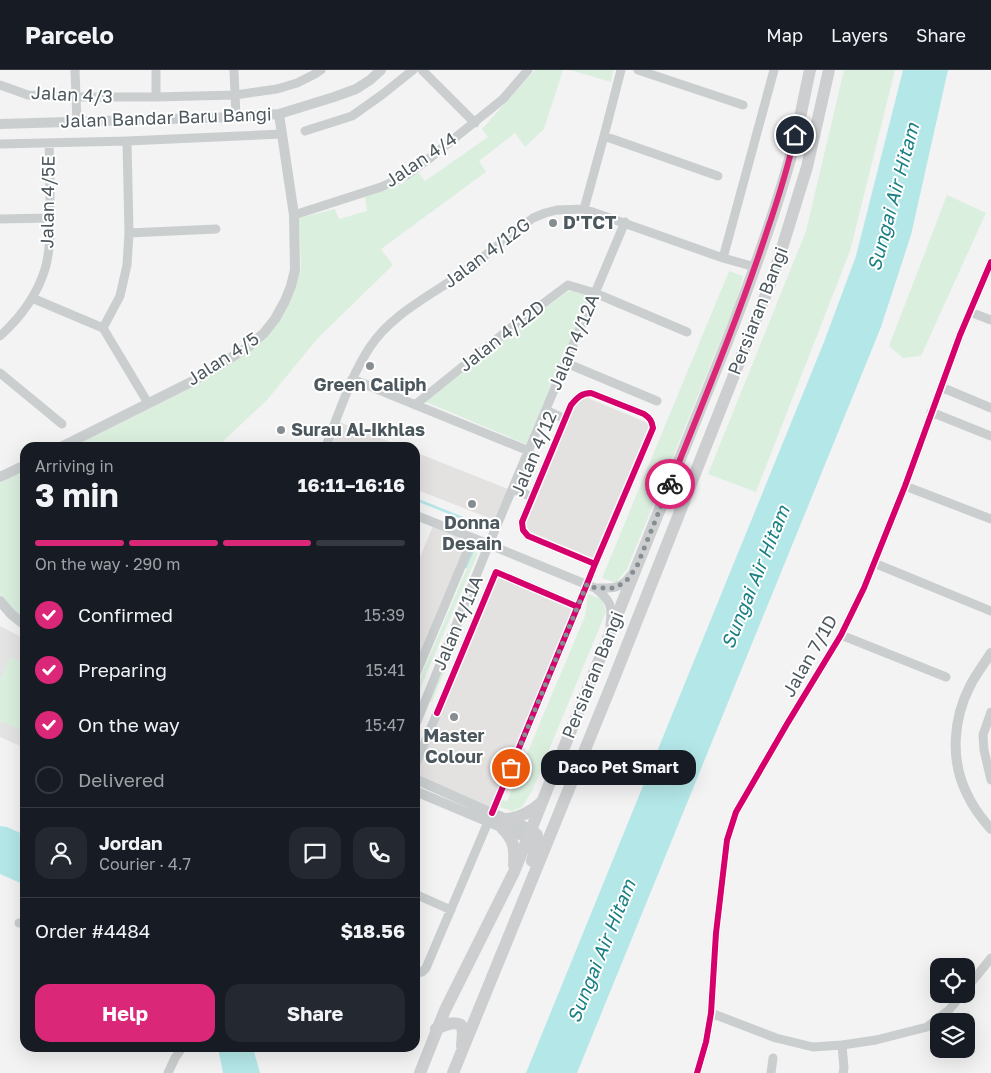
<!DOCTYPE html>
<html lang="en">
<head>
<meta charset="utf-8">
<style>
	body { margin:0; font-family:"Golos Text",sans-serif; background:#242831; color:#f1f3f6; height:100vh; display:flex; flex-direction:column; font-size:19px; white-space:nowrap }
	* { box-sizing:border-box; margin:0 }
	p { font-size:16px; color:#9ea1a6 }
	.icon { flex:none; width:28px; height:28px; fill:none; stroke:currentColor; stroke-width:2; stroke-linecap:round; stroke-linejoin:round }
	.map { position:relative; flex:1; overflow:hidden }
	.sheet { position:absolute; left:20px; top:372px; width:400px; height:610px; display:flex; flex-direction:column; background:#171b24; border-radius:15px; box-shadow:0 5px 20px #0002 }
	.sheet>* { flex:none }
	.controls { position:absolute; left:930px; top:888px; display:grid; gap:10px }
	.controls a { display:grid; place-items:center; width:45px; height:45px; border-radius:10px; background:#171b24; box-shadow:0 5px 20px #0002; font-size:25px }
	.pin { position:absolute; display:grid; place-items:center; width:42px; height:42px; color:#fff; margin:-21px; border:2px solid #fff; border-radius:50%; box-shadow:0 1px 5px #0007 }
	.courier { position:absolute; display:grid; place-items:center; width:50px; height:50px; margin:-25px; border:4px solid #db2777; border-radius:50%; background:#fff; color:#222; box-shadow:0 1px 6px #0007 }
	.bubble { position:absolute; height:35px; border-radius:15px; background:#171b24; box-shadow:0 5px 20px #0002; font-size:16px; font-weight:700; line-height:35px; text-align:center }
	.summary em { font-style:normal; font-weight:700 }
	.summary div { display:flex; flex-direction:column-reverse }
	.summary { display:flex; align-items:center; justify-content:space-between; height:85px; padding:0 15px }
	h1 { font-size:32px; font-weight:700; line-height:38px }
	.bar { display:grid; grid-template-columns:repeat(4,1fr); gap:8px 5px; align-content:center; height:60px; padding:0 15px }
	.bar i { height:6px; border-radius:4px; background:#363941 }
	.bar .on { background:#db2777 }
	.bar p { grid-column:span 4 }
	.line { display:flex; align-items:center; gap:12px; padding:0 15px; border-top:1px solid #363941 }
	.line div { flex:1 }
	.round { display:grid; place-items:center; flex:none; width:52px; height:52px; border-radius:15px; background:#242831 }
	ol { padding:0 15px; list-style:none }
	li { display:flex; align-items:center; gap:15px; height:55px }
	li p { margin-inline-start:auto }
	li .icon { padding:5px; border-radius:50%; background:#db2777; color:#fff; stroke-width:4 }
	li:last-child { color:#9ea1a6 }
	li i { width:28px; height:28px; border:2px solid #363941; border-radius:50% }
	.action { display:flex; gap:10px; margin-top:auto; padding:10px 15px }
	.action a { flex:1; height:58px; border-radius:15px; background:#db2777; color:#fff; font-size:20px; font-weight:700; line-height:58px; text-align:center }
	.action a+a { background:#242831; color:#f1f3f6 }
	header { display:flex; align-items:center; gap:30px; box-sizing:border-box; height:70px; padding:0 25px; background:#171b24; border-bottom:1px solid #363941 }
	header strong { font-size:24px }
	nav { display:flex; gap:28px; margin-inline-start:auto; font-size:18px }
	.map>svg:first-child { display:block }
</style>
</head>
<body>
<header>
<strong>Parcelo</strong>
<nav><a>Map</a><a>Layers</a><a>Share</a></nav>
</header>
<div class="map">
<svg width="991" height="1003" viewBox="0 0 991 1003">
	<rect width="100%" height="100%" fill="#f3f3f3"/>
	<path fill="#e4e2e1" d="M583 326 648 353 650 359 594 490 529 463 527 458 526 451 574 338Z
		M339 352 403 377 329 378Z
		M415 382 508 419 494 450 415 419Z
		M433 456 469 470 415 596V499Z
		M497 507 573 538 491 737 416 705Z"/>
	<path fill="#e5e4e5" d="M0 556 25 569V678L0 667Z"/>
	<path fill="#dbefdf" d="M535 0H563L544 59 525 77 515 63 479 91 486 102 381 179 393 195 318 268 267 330 217 377 65 378 261 271 285 239 301 199 299 148 335 139 339 149 367 141 365 127 403 113 418 102 425 111 488 67 482 59Z
		M570 0H613L611 12Z
		M844 0H895L850 181 756 422 708 404 806 161Z
		M947 125 986 143 921 286 903 288 889 276Z
		M729 201 743 206 737 230 627 499 616 513 602 508Z
		M570 220 590 225 526 374 426 332 515 260Z
		M25 399V540L19 545 4 532 0 524V413Z
		M474 482 478 483 415 631V620Z
		M475 514 479 516 432 632 428 630Z
		M588 524 602 529 606 542 532 721 522 737 512 741 500 737 502 730 507 731 585 546Z
		M10 587 25 593V662L0 651V610Z"/>
	<path fill="#b4e7e8" d="M903 0H948L911 165 881 257 577 1003H526L824 272 856 186Z
		M0 756 7 757 25 765V815L0 804Z
		M218 978H253L260 1003H223Z"/>
	<g fill="none" stroke-linecap="round" stroke-linejoin="round">
		<path stroke="#b4e7e8" stroke-width="2.5" d="M415 429 475 453
			M466 497 475 476
			M415 615 418 607"/>
		<path stroke="#cbcecf" stroke-width="9" d="M75 0 77 52
			M156 0V27
			M234 0 236 47
			M422 0 475 53
			M638 0 743 35
			M0 15 28 25 76 27H156L235 25 277 19 297 13 315 4 321 0
			M305 61 352 46 383 24 413 0
			M604 66 718 106
			M0 74 127 71 282 64
			M584 139 604 66 621 0
			M294 145 381 117 405 106 430 88 503 29 528 0
			M0 149 50 148
			M129 163 216 159
			M723 188 774 0
			M32 228 103 258 148 333
			M970 242 991 250
			M103 258 120 226 127 195 129 163 127 71
			M0 266C20 248 37 225 45 199 51 179 50 156 50 134 50 114 50 93 49 73
			M566 293 657 331
			M0 303 62 354
			M352 309 529 381
			M941 317 991 338
			M415 335 508 260 568 215 595 223 687 262
			M546 340 565 349
			M931 342 991 366
			M325 378C339 344 350 307 370 277 391 245 428 227 458 206 484 187 508 167 533 148L545 143 557 140 584 139 723 188 755 197
			M905 416 991 449
			M513 419 532 427
			M415 445 473 468 595 518C610 530 613 535 610 555
			M874 493 991 541
			M595 518C611 518 620 520 630 506
			M841 565 946 607
			M415 606 473 468
			M991 642 983 665 984 680 991 710
			M415 656 489 474 625 152
			M415 696 496 502 578 537
			M492 743 587 514 595 494 653 358C652 351 650 348 644 344L591 323C581 323 577 328 571 335L522 452 523 460 528 466 595 494
			M415 824 451 840
			M19 853H25
			M415 903 422 902 426 898 488 752
			M966 919 991 888
			M711 943 776 968 813 977 842 975 876 970 927 957 949 940 962 924
			M842 975 844 998 843 1003
			M168 1003 175 988 182 978
			M697 1003 706 972 711 943 716 863 727 770 736 742 787 654 841 565 864 518 905 416 960 265 991 192
			M771 1003 773 988"/>
		<path stroke="#cbcecf" stroke-width="10" d="M0 54 236 47 279 44 334 27 356 19 370 10 381 0
			M59 378 195 310 248 277 264 263 275 249 285 231 291 216 295 200 294 145 279 44
			M0 407 25 395
			M0 531 11 544 25 555
			M991 583C984 594 976 604 970 616 953 649 950 690 967 724 973 737 982 749 991 759
			M415 709 492 743 531 759
			M415 721 527 768"/>
		<path stroke="#ccced0" stroke-width="12" d="M507 749C520 748 533 740 542 732
			M502 758C514 770 515 778 514 795
			M531 759 537 765 535 782 532 791
			M436 959C445 955 452 951 461 955L463 961 462 976
			M420 1003 445 940 514 802 725 277C750 213 774 148 792 82 799 55 804 27 810 0
			M453 1003 613 611 774 204 807 97 829 0"/>
		<defs>
			<path id="cycleway" d="M437 643 496 502 578 537
				M492 743 587 514 595 494 653 358C652 351 650 348 644 344L591 323C581 323 577 328 571 335L522 452 523 460 528 466 595 494
				M697 1003 706 972 711 943 716 863 727 770 736 742 787 654 841 565 864 518 905 416 960 265 991 192"/>
		</defs>
		<use href="#cycleway" stroke="#fff" stroke-width="9"/>
		<use href="#cycleway" stroke="#d6006c" stroke-width="6"/>
	</g>
	<g fill="none" stroke-linecap="round" stroke-linejoin="round">
		<path stroke="#868e92" stroke-width="5" stroke-dasharray="0 9" d="M511 698 587 514 595 518H612L617 517 627 510 637 496 670 414"/>
		<path stroke="#db2777" stroke-width="6" d="M670 414C704 330 739 246 767 161 778 129 788 98 795 65"/>
	</g>
	<g fill="#868e92" stroke="#fff" stroke-width="2">
		<circle cx="553" cy="153" r="5"/>
		<circle cx="370" cy="296" r="5"/>
		<circle cx="281" cy="360" r="5"/>
		<circle cx="472" cy="434" r="5"/>
		<circle cx="454" cy="647" r="5"/>
	</g>
	<g text-anchor="middle" stroke-width="4" stroke-linejoin="round" paint-order="stroke">
		<g font-size="18" fill="#4c585e" stroke="#fff">
			<text transform="translate(72 25) rotate(3)" y="6">Jalan 4/3</text>
			<text transform="translate(166 48) rotate(-2)" y="6">Jalan Bandar Baru Bangi</text>
			<text transform="translate(421 90) rotate(-34)" y="6">Jalan 4/4</text>
			<text transform="translate(48 132) rotate(-89)" y="6">Jalan 4/5E</text>
			<text transform="translate(487 183) rotate(-37)" y="6">Jalan 4/12G</text>
			<text transform="translate(758 241) rotate(-69)" y="6">Persiaran Bangi</text>
			<text transform="translate(502 266) rotate(-38)" y="6">Jalan 4/12D</text>
			<text transform="translate(574 272) rotate(-67)" y="6">Jalan 4/12A</text>
			<text transform="translate(223 289) rotate(-33)" y="6">Jalan 4/5</text>
			<text transform="translate(534 384) rotate(-67)" y="6">Jalan 4/12</text>
			<text transform="translate(458 553) rotate(-67)" y="6">Jalan 4/11A</text>
			<text transform="translate(810 586) rotate(-60)" y="6">Jalan 7/1D</text>
			<text transform="translate(593 605) rotate(-68)" y="6">Persiaran Bangi</text>
		</g>
		<g font-size="18" font-weight="bold" fill="#4c585e" stroke="#fff">
			<text x="563" y="159" text-anchor="start">D'TCT</text>
			<text x="370" y="321">Green Caliph</text>
			<text x="291" y="366" text-anchor="start">Surau Al-Ikhlas</text>
			<text x="472" y="459">Donna<tspan x="472" dy="21">Desain</tspan></text>
			<text x="454" y="672">Master<tspan x="454" dy="21">Colour</tspan></text>
		</g>
		<g font-size="19" font-style="italic" fill="#1b8083" stroke="#fff">
			<text transform="translate(893 127) rotate(-75)" y="7">Sungai Air Hitam</text>
			<text transform="translate(755 507) rotate(-68)" y="7">Sungai Air Hitam</text>
			<text transform="translate(601 881) rotate(-68)" y="7">Sungai Air Hitam</text>
		</g>
	</g>
</svg>
<div class="controls">
<a><svg class="icon" aria-label="locate" viewBox="0 0 24 24"><circle cx="12" cy="12" r="6"/><path d="M12 2v4M12 18v4M2 12h4M18 12h4"/></svg></a>
<a><svg class="icon" aria-label="layers" viewBox="0 0 24 24"><path d="M12 4l9 5-9 5-9-5zM3 14l9 5 9-5"/></svg></a>
</div>
<div class="pin" style="left:511px;top:698px;background:#ea580c"><svg class="icon" aria-label="bag" viewBox="0 0 24 24"><path d="M5 8h14l-1 12H6zM9 8a3 3 0 0 1 6 0"/></svg></div>
<div class="pin" style="left:795px;top:65px;background:#1f2937"><svg class="icon" aria-label="home" viewBox="0 0 24 24"><path d="M3 11l9-7 9 7M6 9v11h12V9"/></svg></div>
<div class="courier" style="left:670px;top:414px"><svg class="icon" aria-label="bike" viewBox="0 0 24 24"><circle cx="6" cy="16" r="4"/><circle cx="18" cy="16" r="4"/><path d="M6 16l4-8h5l3 8M10 8l3 8H6M13 5h3"/></svg></div>
<div class="bubble" style="left:541px;top:680px;width:155px">Daco Pet Smart</div>
<section class="sheet">
<div class="summary"><div><h1>3 min</h1><p>Arriving in</p></div><em>16:11–16:16</em></div>
<div class="bar"><i class="on"></i><i class="on"></i><i class="on"></i><i></i><p>On the way · 290 m</p></div>
<ol>
<li><svg class="icon" aria-label="check" viewBox="0 0 24 24"><path d="M5 12l5 5 9-10"/></svg>Confirmed<p>15:39</p></li>
<li><svg class="icon" aria-label="check" viewBox="0 0 24 24"><path d="M5 12l5 5 9-10"/></svg>Preparing<p>15:41</p></li>
<li><svg class="icon" aria-label="check" viewBox="0 0 24 24"><path d="M5 12l5 5 9-10"/></svg>On the way<p>15:47</p></li>
<li><i></i>Delivered</li>
</ol>
<div class="line" style="height:90px"><a class="round"><svg class="icon" aria-label="person" viewBox="0 0 24 24"><circle cx="12" cy="8" r="4"/><path d="M4 21q1-7 8-7t8 7"/></svg></a><div><b>Jordan</b><p>Courier · 4.7</p></div><a class="round"><svg class="icon" aria-label="chat" viewBox="0 0 24 24"><path d="M4 5h16v11H9l-5 4z"/></svg></a><a class="round"><svg class="icon" aria-label="phone" viewBox="0 0 24 24"><path d="M5 4h4l2 5-3 2q2 4 5 5l2-3 5 2v4C11 20 4 13 5 4z"/></svg></a></div>
<div class="line" style="height:65px"><div>Order #4484</div><b>$18.56</b></div>
<div class="action"><a>Help</a><a>Share</a></div>
</section>
</div>
</body>
</html>
